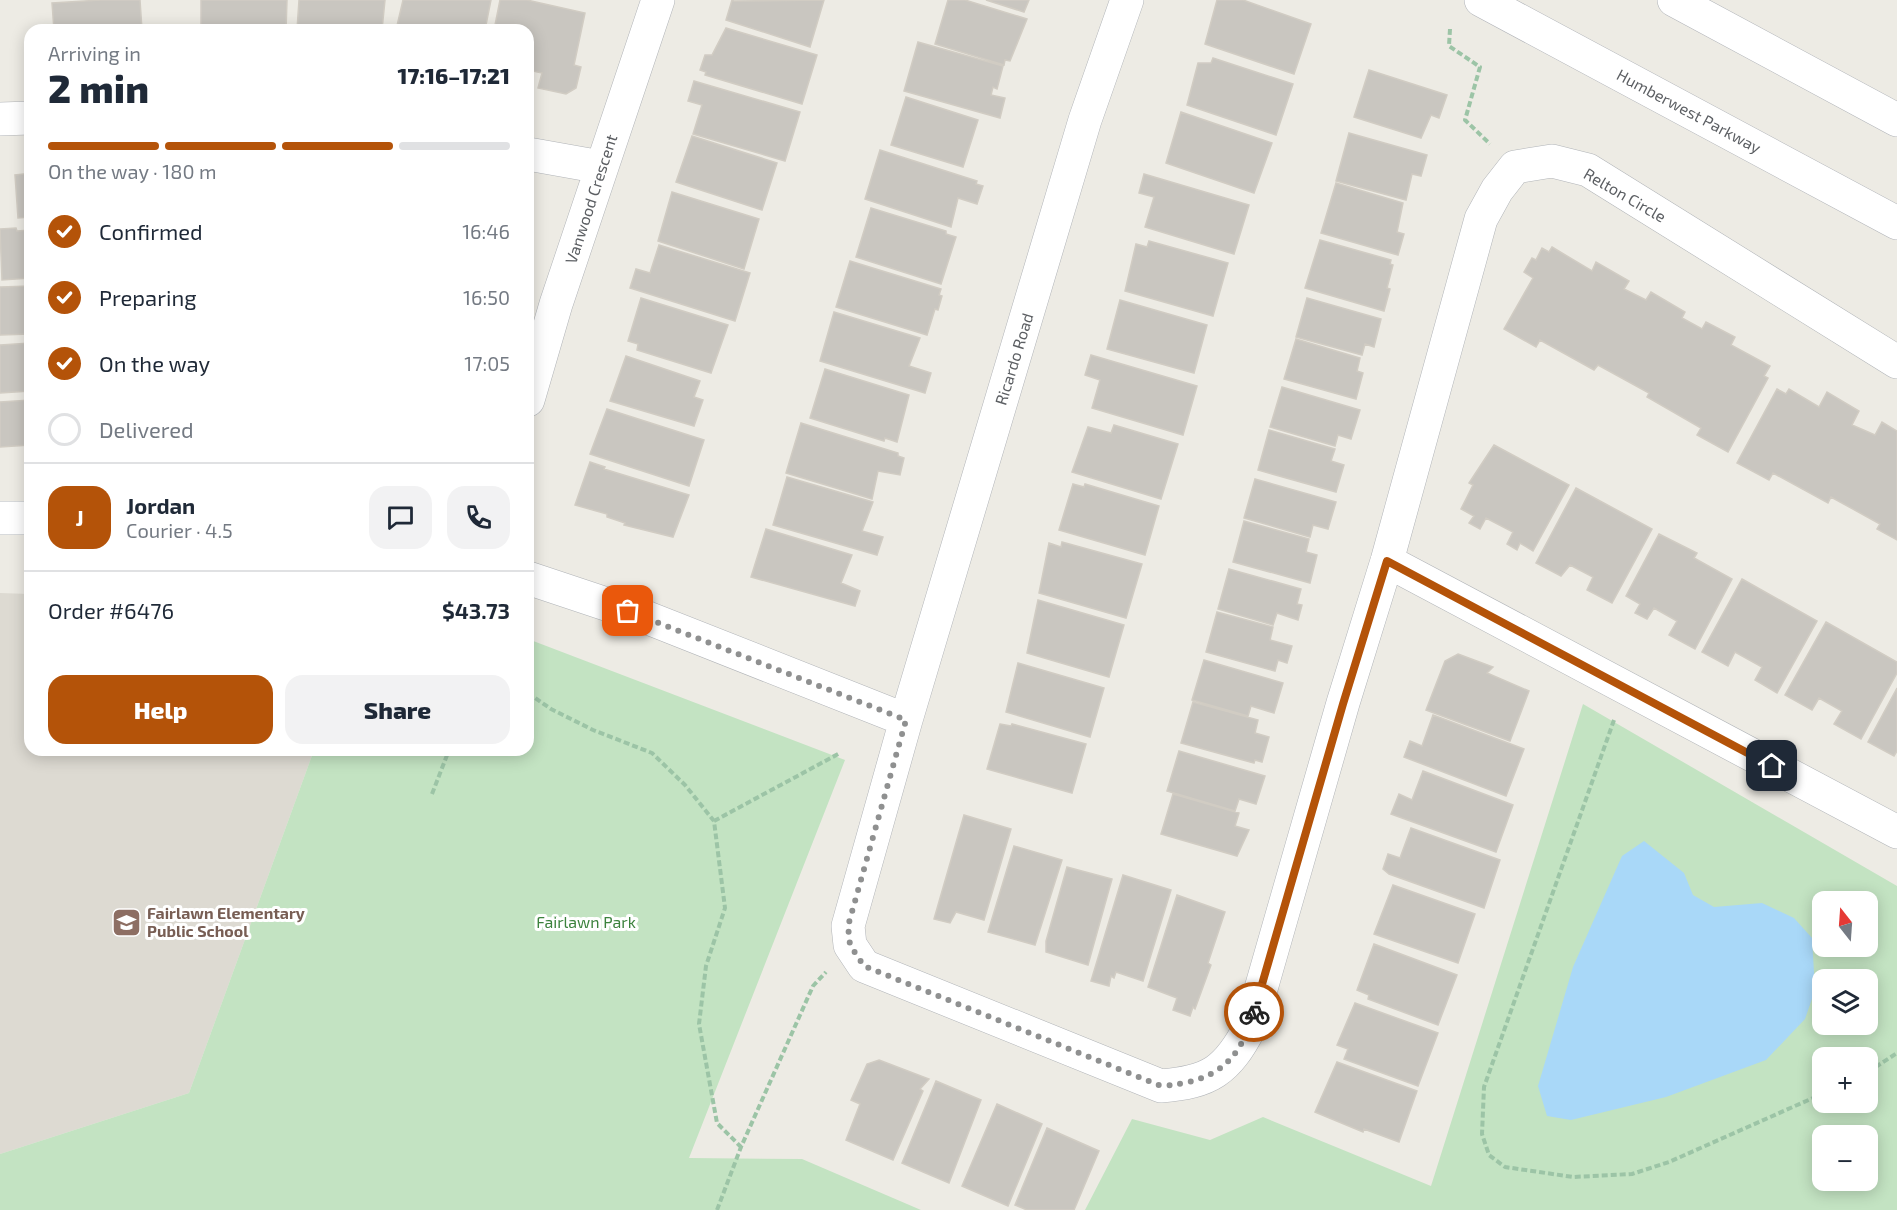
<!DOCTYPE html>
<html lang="en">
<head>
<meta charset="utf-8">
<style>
	body { margin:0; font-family:"Exo 2",sans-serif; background:#f2f2f3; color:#1f2937; height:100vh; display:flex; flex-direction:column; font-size:22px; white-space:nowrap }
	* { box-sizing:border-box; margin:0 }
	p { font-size:20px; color:#747a83 }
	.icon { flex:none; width:33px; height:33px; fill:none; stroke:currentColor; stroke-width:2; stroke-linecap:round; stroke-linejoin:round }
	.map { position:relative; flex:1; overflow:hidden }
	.panel { position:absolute; left:24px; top:24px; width:510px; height:732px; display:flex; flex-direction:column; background:#fff; border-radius:18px; box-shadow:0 3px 15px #0003 }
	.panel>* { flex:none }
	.needle { width:39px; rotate:343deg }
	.fabs { position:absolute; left:1812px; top:891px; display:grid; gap:12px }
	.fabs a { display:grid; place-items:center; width:66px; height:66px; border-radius:12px; background:#fff; box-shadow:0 3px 15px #0003; font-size:30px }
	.pin { position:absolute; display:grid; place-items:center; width:51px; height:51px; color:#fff; margin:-26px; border-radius:12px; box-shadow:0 3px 9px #0006 }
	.courier { position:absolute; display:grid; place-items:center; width:60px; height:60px; margin:-30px; border:4px solid #b45309; border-radius:50%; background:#fff; color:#222; box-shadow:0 2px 8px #0007 }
	.summary em { font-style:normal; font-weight:800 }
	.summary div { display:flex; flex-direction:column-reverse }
	.summary { display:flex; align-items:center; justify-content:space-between; height:102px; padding:0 24px }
	h1 { font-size:39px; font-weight:800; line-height:45px }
	.bar { display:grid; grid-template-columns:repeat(4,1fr); gap:9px 6px; align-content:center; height:72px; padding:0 24px }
	.bar i { height:8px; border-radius:4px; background:#e0e1e3 }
	.bar .current { background:#b45309 }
	.bar p { grid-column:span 4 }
	.line { display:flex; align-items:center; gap:15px; padding:0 24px; border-top:2px solid #e0e1e3 }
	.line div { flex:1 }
	.round { display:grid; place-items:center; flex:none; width:63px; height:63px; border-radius:18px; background:#f2f2f3 }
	ol { padding:0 24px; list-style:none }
	li { display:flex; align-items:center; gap:18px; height:66px }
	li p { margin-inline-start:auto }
	li .icon { padding:6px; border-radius:50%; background:#b45309; color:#fff; stroke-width:4 }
	li:last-child { color:#747a83 }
	li i { width:33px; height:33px; border:3px solid #e0e1e3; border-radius:50% }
	.primary-button { display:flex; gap:12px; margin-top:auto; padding:12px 24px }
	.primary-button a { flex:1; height:69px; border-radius:18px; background:#b45309; color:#fff; font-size:24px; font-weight:800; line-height:69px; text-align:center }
	.primary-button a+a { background:#f2f2f3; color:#1f2937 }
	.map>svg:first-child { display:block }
</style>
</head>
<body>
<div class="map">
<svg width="1897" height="1210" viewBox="0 0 1897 1210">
	<rect width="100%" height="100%" fill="#edebe4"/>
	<path fill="#dddad2" d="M0 593 30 594V750H314L189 1093 0 1154Z"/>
	<path fill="#c3e3c2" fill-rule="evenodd" d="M528 639 845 760 689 1158 802 1159 921 1210H0V1154L189 1093 314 750H528Z
		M1583 704 1897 886V1210H1085L1132 1119 1210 1140 1263 1117 1431 1186ZM1822 902H1868V946H1822ZM1822 980H1868V1024H1822ZM1822 1058H1868V1102H1822ZM1822 1136H1868V1180H1822Z"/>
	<path fill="#a9d8f8" d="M1644 841 1684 873 1693 895 1714 907 1762 903 1794 918 1812 938 1815 990 1805 1019 1766 1060 1666 1097 1571 1120 1547 1116 1538 1086 1573 967 1622 856Z"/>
	<path fill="#c9c6c0" stroke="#d1ccc3" stroke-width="1.5" d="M101 0H140L142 30H54L52 3Z
		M201 0H287L286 30H201Z
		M299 0H385L382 30H297Z
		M403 0H491L485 30H396Z
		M500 0H527L585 13 574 65 581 67 576 88 566 94 538 88 542 73 528 70V30H494Z
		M732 0 734 1 824 0 810 47 726 20Z
		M948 0H965L1027 19 1010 61 1005 60 1004 65 935 44Z
		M986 0H1029L1024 12Z
		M1217 0H1243L1311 24 1294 74 1205 44Z
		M726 28 817 55 802 104 705 75 706 72 700 70 705 55H712Z
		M918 42 1003 66 997 89 993 87 991 95 1005 98 1000 118 904 91Z
		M1213 58 1293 84 1276 135 1187 105 1198 63H1211Z
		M1369 70 1447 95 1439 118 1431 115 1421 138 1354 117Z
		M694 81 800 112 785 161 693 134 702 105 688 101Z
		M906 97 978 120 963 167 891 145Z
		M1181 112 1272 143 1254 193 1166 163Z
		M1349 133 1427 155 1421 176 1412 174 1406 200 1336 181Z
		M692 136 777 163 762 210 676 182Z
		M880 150 977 181 976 184 983 186 977 204 958 198 951 227 865 199Z
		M24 174H30V217L18 218 15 175Z
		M1144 174 1249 205 1234 254 1145 227 1154 197 1139 193Z
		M1336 183 1403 203 1397 232 1404 234 1398 255 1321 233Z
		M672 192 759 219 744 269 658 241Z
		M871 208 946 231V234L956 237 941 284 856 257Z
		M16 228 17 231 30 230V278L2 280 0 229Z
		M1320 240 1391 260 1390 264 1393 265 1387 288 1390 289 1384 311 1305 288Z
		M1149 241 1228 263 1213 316 1125 291 1136 244 1147 247Z
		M659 245 750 273 735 321 630 288 636 269 650 273Z
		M1552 247 1592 271 1596 262 1629 281 1624 289 1646 300 1651 292 1685 312 1682 318 1702 329 1706 322 1735 337 1731 345 1770 366 1764 376 1768 378 1728 452 1697 435 1701 428 1647 397 1649 393 1598 365 1594 370 1540 340 1536 347 1504 329 1533 278 1524 272 1532 258 1536 260 1542 248 1549 252Z
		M850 261 941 289 939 295 942 296 938 310 935 309 927 335 836 307Z
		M30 286V334L0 335V287Z
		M641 298 728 325 711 373 637 350 638 344 628 341Z
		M1307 298 1381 319 1374 347 1365 344 1362 355 1296 337Z
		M1120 300 1207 325 1194 373 1107 349Z
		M834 312 920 338 909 366 931 373 925 393 820 361Z
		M1296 339 1360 358 1357 371 1363 373 1356 399 1284 379Z
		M30 343V391L0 393V345Z
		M1091 355 1197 386 1183 435 1092 408 1100 380 1085 375Z
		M626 356 700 381 694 397 703 400 694 426 610 401Z
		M825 369 909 395 897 442 885 438 884 441 810 418Z
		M1282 387 1360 410 1351 439 1338 435 1335 446 1270 427Z
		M1777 389 1786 394 1789 389 1819 407 1827 392 1859 411 1852 425 1875 435 1882 422 1897 431V540L1877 529 1880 524 1831 497 1828 503 1773 473 1769 480 1737 463Z
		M30 400V445L0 447V402Z
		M607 409 704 440 689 486 590 454Z
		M801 423 898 453V456L904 458 900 475 878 471 872 499 786 473Z
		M1114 425 1178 444 1161 499 1072 472 1088 427 1111 433Z
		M1269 430 1335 449 1331 461 1344 465 1336 492 1258 470Z
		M1494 445 1569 485 1533 551 1520 543 1517 550 1507 544 1513 532 1486 518 1480 529 1469 523 1474 516 1461 509 1473 485 1469 483Z
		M590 462 605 467 604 469 689 495 673 537 624 525 625 523 607 517V514L575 505Z
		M787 477 873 502 862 531 883 537 877 555 773 525Z
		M1255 479 1336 502 1328 529 1313 525 1310 537 1244 518Z
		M1073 484 1084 487 1085 484 1159 506 1145 555 1059 530Z
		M1576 488 1652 529 1612 603 1587 590 1593 577 1570 565 1561 576 1536 563Z
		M1244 521 1309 539 1306 552 1317 555 1310 583 1233 562Z
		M766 529 852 555 841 583 860 591 855 606 751 577Z
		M1659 534 1697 553 1694 558 1732 579 1695 649 1669 635 1677 621 1654 608 1647 619 1635 613 1640 604 1626 596Z
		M1062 542 1142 564 1126 618 1039 593 1049 543 1061 547Z
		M1229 569 1301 589 1297 604 1302 605 1298 620 1277 613 1273 625 1218 609Z
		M1742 579 1817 621 1777 693 1755 680 1762 667 1735 652 1728 666 1702 652Z
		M1038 600 1124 625 1109 677 1027 653Z
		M1217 612 1273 627 1270 640 1292 646 1287 663 1278 660 1275 671 1206 652Z
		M1826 622 1897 662V673L1861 739 1834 724 1842 711 1819 698 1812 710 1785 695Z
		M1458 654 1493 667 1487 673 1529 691 1510 741 1426 710 1445 661Z
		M1204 660 1283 683 1274 713 1251 706 1248 716 1192 700Z
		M1018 663 1104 688 1090 737 1006 712Z
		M1897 688V751L1894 756 1868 742Z
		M1193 702 1258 720 1255 733 1269 737 1262 762 1255 760 1254 763 1181 743Z
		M1433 715 1524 749 1506 796 1404 757 1410 741 1422 746Z
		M1000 724 1011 726 1012 724 1086 744 1072 793 987 769Z
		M1179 751 1265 776 1256 804 1239 799 1235 811 1167 791Z
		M1423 771 1513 805 1496 852 1391 814 1399 794 1412 800Z
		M1173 794 1239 813 1235 826 1249 830 1237 856 1161 834Z
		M964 815 1011 829 984 920 956 912 950 923 934 919Z
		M1411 828 1500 860 1484 908 1389 874 1383 869 1388 854 1400 858Z
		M1014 846 1062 860 1035 945 988 932Z
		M1067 867 1112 879 1088 965 1046 952V941Z
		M1123 875 1171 890 1143 981 1116 972 1114 978 1111 976 1109 986 1091 981Z
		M1393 885 1475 914 1458 963 1374 934Z
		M1177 895 1225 912 1208 963 1211 965 1195 1009 1193 1007 1190 1016 1173 1010 1177 998 1148 987Z
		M1374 944 1457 975 1438 1025 1368 999 1369 995 1357 990Z
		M1355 1003 1438 1033 1418 1086 1344 1059 1348 1049 1337 1045Z
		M879 1060 929 1079 920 1089 923 1091 893 1160 846 1140 860 1104 851 1100 867 1064Z
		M1337 1062 1417 1091 1399 1142 1364 1129 1363 1132 1315 1112Z
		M936 1081 981 1100 949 1183 902 1163Z
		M997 1104 1042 1124 1008 1206 962 1186Z
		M1047 1128 1099 1151 1074 1210H1027L1015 1205Z"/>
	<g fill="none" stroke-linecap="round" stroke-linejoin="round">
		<defs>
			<path id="street" d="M1127 0 1085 120 906 720 848 926 850 945 864 966 1161 1086C1210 1082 1227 1071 1250 1027L1343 703 1387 561 1481 219 1497 190 1515 167 1552 161 1588 170 1897 362
				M0 119 30 118
				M528 154 601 167
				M528 400 556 304 658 0
				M0 518H30
				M1387 561 1897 832
				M528 578 648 618 906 720"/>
			<path id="secondary" d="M1481 0 1897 223
				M1674 0 1897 120"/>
		</defs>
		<use href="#street" stroke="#b1b4b8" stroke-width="34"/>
		<use href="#secondary" stroke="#b0b3b8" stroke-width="34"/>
		<path stroke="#9cc4a6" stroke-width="4" stroke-dasharray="6 3" stroke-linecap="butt" d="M1450 29 1449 46 1480 67 1465 120 1490 144
			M528 693 551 709 593 730 652 753 685 785 714 821 725 908 706 966 699 1024 717 1123 741 1147
			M1614 720 1484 1087 1482 1134 1489 1155 1505 1167 1573 1177 1632 1174 1669 1162 1822 1094
			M432 794 449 750
			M714 821 840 753
			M1868 1072 1897 1053
			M717 1210 741 1147 813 986 826 972"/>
		<use href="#street" stroke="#fff" stroke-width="33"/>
		<use href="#secondary" stroke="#fff" stroke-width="33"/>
	</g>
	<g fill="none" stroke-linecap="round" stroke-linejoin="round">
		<path stroke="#8f9090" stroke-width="6" stroke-dasharray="0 10.8" d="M628 611 906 720 848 926 850 945 864 966 1161 1086C1214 1082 1239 1064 1254 1012"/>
		<path stroke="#b45309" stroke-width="8" d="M1254 1012 1343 704 1387 561 1772 766"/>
	</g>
	<defs>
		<symbol id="school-square" viewBox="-11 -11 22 22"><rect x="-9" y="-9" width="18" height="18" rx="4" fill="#8d6e63" stroke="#fff"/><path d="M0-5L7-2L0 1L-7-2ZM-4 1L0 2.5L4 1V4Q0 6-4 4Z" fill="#fff"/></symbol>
	</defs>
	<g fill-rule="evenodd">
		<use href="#school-square" x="110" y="906" width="33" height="33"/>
	</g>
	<g text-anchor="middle" stroke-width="6" stroke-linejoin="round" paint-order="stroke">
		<g font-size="16" fill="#5c5f63" stroke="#fff">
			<text transform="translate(1689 111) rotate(28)" y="6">Humberwest Parkway</text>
			<text transform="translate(1625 195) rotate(30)" y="6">Relton Circle</text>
			<text transform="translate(591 199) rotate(-72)" y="6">Vanwood Crescent</text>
			<text transform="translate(1014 359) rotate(-73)" y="6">Ricardo Road</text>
		</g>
		<g font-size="16" font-weight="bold" fill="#785e54" stroke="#fff" text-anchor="start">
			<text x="147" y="919">Fairlawn Elementary<tspan x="147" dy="18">Public School</tspan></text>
		</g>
		<g font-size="16" fill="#3c823d" stroke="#fff">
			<text x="586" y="928">Fairlawn Park</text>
		</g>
	</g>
</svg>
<div class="fabs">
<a><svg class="needle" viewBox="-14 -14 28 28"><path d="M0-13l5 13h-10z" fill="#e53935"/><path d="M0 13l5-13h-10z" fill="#747a83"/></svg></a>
<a><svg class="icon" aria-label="layers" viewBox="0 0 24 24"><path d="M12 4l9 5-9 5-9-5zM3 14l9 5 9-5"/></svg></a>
<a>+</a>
<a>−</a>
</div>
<div class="pin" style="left:628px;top:611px;background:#ea580c"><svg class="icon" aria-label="bag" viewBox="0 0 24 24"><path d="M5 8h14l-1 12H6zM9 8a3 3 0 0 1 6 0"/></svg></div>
<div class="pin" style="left:1772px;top:766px;background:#1f2937"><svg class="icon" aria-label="home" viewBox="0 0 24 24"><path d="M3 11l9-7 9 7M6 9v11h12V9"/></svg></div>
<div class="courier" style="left:1254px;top:1012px"><svg class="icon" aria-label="bike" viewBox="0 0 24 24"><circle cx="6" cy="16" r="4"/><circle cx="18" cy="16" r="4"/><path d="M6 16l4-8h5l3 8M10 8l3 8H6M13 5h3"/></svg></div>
<section class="panel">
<div class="summary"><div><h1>2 min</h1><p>Arriving in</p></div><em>17:16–17:21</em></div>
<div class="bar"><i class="current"></i><i class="current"></i><i class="current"></i><i></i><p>On the way · 180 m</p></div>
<ol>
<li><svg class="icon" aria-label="check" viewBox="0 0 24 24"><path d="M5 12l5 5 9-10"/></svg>Confirmed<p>16:46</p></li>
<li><svg class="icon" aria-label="check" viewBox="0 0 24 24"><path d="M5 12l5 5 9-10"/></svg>Preparing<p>16:50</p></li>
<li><svg class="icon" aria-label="check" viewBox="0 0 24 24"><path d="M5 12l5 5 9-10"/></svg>On the way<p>17:05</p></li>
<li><i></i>Delivered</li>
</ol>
<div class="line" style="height:108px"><b class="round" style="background:#b45309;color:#fff">J</b><div><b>Jordan</b><p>Courier · 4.5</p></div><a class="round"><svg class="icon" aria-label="chat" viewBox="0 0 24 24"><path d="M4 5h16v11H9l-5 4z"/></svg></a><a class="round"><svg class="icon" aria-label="phone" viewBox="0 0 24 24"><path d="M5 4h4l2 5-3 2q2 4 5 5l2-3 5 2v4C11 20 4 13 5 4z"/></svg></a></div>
<div class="line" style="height:78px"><div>Order #6476</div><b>$43.73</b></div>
<div class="primary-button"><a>Help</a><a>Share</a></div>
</section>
</div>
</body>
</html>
